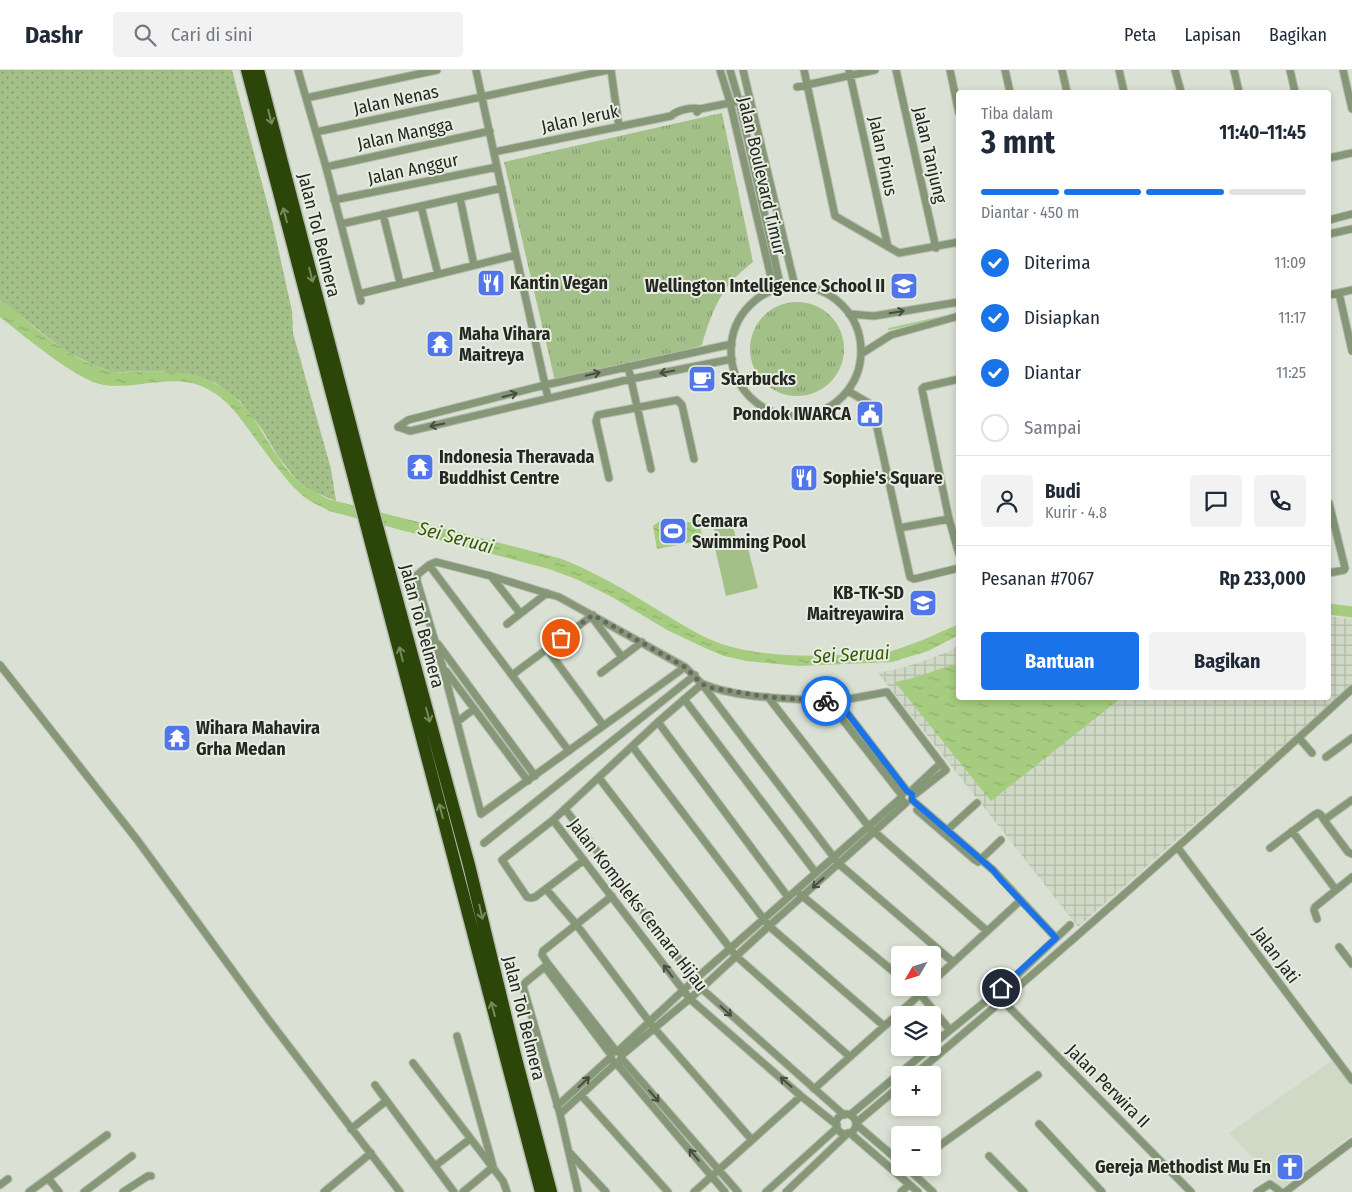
<!DOCTYPE html>
<html lang="id">
<head>
<meta charset="utf-8">
<style>
	body { margin:0; font-family:"Fira Sans Condensed",sans-serif; background:#f2f2f3; color:#1f2937; height:100vh; display:flex; flex-direction:column; font-size:19px; white-space:nowrap }
	* { box-sizing:border-box; margin:0 }
	p { font-size:16px; color:#747a83 }
	.icon { flex:none; width:28px; height:28px; fill:none; stroke:currentColor; stroke-width:2; stroke-linecap:round; stroke-linejoin:round }
	.map { position:relative; flex:1; overflow:hidden }
	.sheet { position:absolute; left:956px; top:20px; width:375px; height:610px; display:flex; flex-direction:column; background:#fff; border-radius:5px; box-shadow:0 2px 8px #0003 }
	.sheet>* { flex:none }
	.needle { width:32px; rotate:231deg }
	.fabs { position:absolute; left:891px; top:876px; display:grid; gap:10px }
	.fabs a { display:grid; place-items:center; width:50px; height:50px; border-radius:5px; background:#fff; box-shadow:0 2px 8px #0003; font-size:25px }
	.pin { position:absolute; display:grid; place-items:center; width:42px; height:42px; color:#fff; margin:-21px; border:2px solid #fff; border-radius:50%; box-shadow:0 1px 5px #0007 }
	.courier { position:absolute; display:grid; place-items:center; width:50px; height:50px; margin:-25px; border:4px solid #1a73e8; border-radius:50%; background:#fff; color:#222; box-shadow:0 1px 6px #0007 }
	.overview em { font-style:normal; font-weight:700 }
	.overview div { display:flex; flex-direction:column-reverse }
	.overview { display:flex; align-items:center; justify-content:space-between; height:85px; padding:0 25px }
	h1 { font-size:32px; font-weight:700; line-height:38px }
	.bar { display:grid; grid-template-columns:repeat(4,1fr); gap:8px 5px; align-content:center; height:60px; padding:0 25px }
	.bar i { height:6px; border-radius:4px; background:#e0e1e3 }
	.bar .current { background:#1a73e8 }
	.bar p { grid-column:span 4 }
	.line { display:flex; align-items:center; gap:12px; padding:0 25px; border-top:1px solid #e0e1e3 }
	.line div { flex:1 }
	.round { display:grid; place-items:center; flex:none; width:52px; height:52px; border-radius:5px; background:#f2f2f3 }
	ol { padding:0 25px; list-style:none }
	li { display:flex; align-items:center; gap:15px; height:55px }
	li p { margin-inline-start:auto }
	li .icon { padding:5px; border-radius:50%; background:#1a73e8; color:#fff; stroke-width:4 }
	li:last-child { color:#747a83 }
	li i { width:28px; height:28px; border:2px solid #e0e1e3; border-radius:50% }
	.primary-button { display:flex; gap:10px; margin-top:auto; padding:10px 25px }
	.primary-button a { flex:1; height:58px; border-radius:5px; background:#1a73e8; color:#fff; font-size:20px; font-weight:700; line-height:58px; text-align:center }
	.primary-button a+a { background:#f2f2f3; color:#1f2937 }
	header { display:flex; align-items:center; gap:30px; box-sizing:border-box; height:70px; padding:0 25px; background:#fff; border-bottom:1px solid #e0e1e3 }
	header strong { font-size:24px }
	nav { display:flex; gap:28px; margin-inline-start:auto; font-size:18px }
	.search { width:350px; height:45px; background:#f2f2f3; display:flex; align-items:center; gap:12px; box-sizing:border-box; padding:0 18px; border-radius:5px; color:#747a83; font-size:19px }
	.map>svg:first-child { display:block }
</style>
</head>
<body>
<header>
<strong>Dashr</strong>
<div class="search"><svg class="icon" aria-label="search" viewBox="0 0 24 24"><circle cx="10" cy="10" r="6"/><path d="M15 15l6 6"/></svg>Cari di sini</div>
<nav><a>Peta</a><a>Lapisan</a><a>Bagikan</a></nav>
</header>
<div class="map">
<svg width="1352" height="1122" viewBox="0 0 1352 1122">
	<defs>
		<pattern id="industrial-grid" width="8" height="8" patternUnits="userSpaceOnUse" patternTransform="scale(1.25)"><rect width="8" height="8" fill="#cfd9c5"/><path d="M0 4h8M4 0v8" fill="none" stroke="#b2baa9"/></pattern>
		<pattern id="grass-dots" width="8" height="8" patternUnits="userSpaceOnUse" patternTransform="scale(1.25)"><rect width="8" height="8" fill="#a4c089"/><path d="M2 2h.1M6 6h.1" fill="none" stroke="#859c70" stroke-width="1.8" stroke-linecap="round"/></pattern>
		<pattern id="park-tufts" width="24" height="20" patternUnits="userSpaceOnUse" patternTransform="scale(1.25)"><rect width="24" height="20" fill="#a4c089"/><path d="M3 7l-1-3M5 7V3M7 7l1-3M15 17l-1-3M17 17v-4M19 17l1-3" fill="none" stroke="#859c70"/></pattern>
		<pattern id="water-ripples" width="26" height="14" patternUnits="userSpaceOnUse" patternTransform="scale(1.25)"><rect width="26" height="14" fill="#a5cc7f"/><path d="M2 4q2-2 4 0t4 0M15 11q2-2 4 0t4 0" fill="none" stroke="#8eaf6d"/></pattern>
	</defs>
	<rect width="100%" height="100%" fill="#dae1d4"/>
	<path fill="#cfd9c5" d="M1333 990 1352 1015V1065L1282 1118 1229 1063Z"/>
	<path fill="url(#industrial-grid)" d="M1329 546 1352 549V615L1078 857 878 603 901 598 921 592 947 582 959 575V628H1329Z"/>
	<path fill="url(#grass-dots)" d="M0 0H232L273 155 292 241 293 263 331 399 336 431 309 420 295 408 277 385 263 361 240 331 214 312 165 301 114 302 95 296 64 280 0 230Z"/>
	<path fill="url(#park-tufts)" d="M722 43 753 192C747 197 740 202 735 208 718 225 708 252 702 275L683 282 555 311 504 92Z
		M750 279a47 47 0 1 1 94 0a47 47 0 1 1-94 0Z
		M732 454 736 468 717 473 714 459Z"/>
	<path fill="#a4c089" d="M746 470 758 518 726 526 715 478Z"/>
	<path fill="url(#water-ripples)" d="M0 230C35 256 68 291 112 301 118 303 124 302 131 302 159 302 190 297 216 314 224 319 234 324 240 332 262 355 273 387 296 409 306 418 316 423 328 429L559 488C588 499 617 515 643 531 665 544 686 558 709 569 751 588 813 587 858 584 868 584 879 585 888 582 913 575 936 564 959 554V565L928 581 892 592 799 596 746 591 724 586 705 578 667 560 612 527 576 509 549 499 329 441C321 436 310 432 303 426 283 408 268 385 252 364 240 348 229 331 211 321 178 300 140 320 104 315 77 311 23 265 0 247Z
		M661 450 679 454 699 450 703 470 657 479 653 456Z
		M959 594V628H1121L991 731 895 612C917 609 937 598 959 594Z"/>
	<g fill="none" stroke-linecap="round" stroke-linejoin="round">
		<path stroke="#a5cc7f" stroke-width="2" d="M889 259 947 246"/>
		<path stroke="#a5cc7f" stroke-width="11" d="M1329 539 1352 542"/>
		<defs>
			<path id="minor" d="M298 0 326 97 361 231
				M611 0 619 57
				M720 0 730 32 774 220
				M730 0 739 31 781 218
				M743 0 795 216
				M804 0 835 146 899 183 959 172
				M849 0 888 177
				M896 0 936 178
				M950 0 959 43
				M1005 0 1010 22
				M1062 0 1067 22
				M1119 0 1124 22
				M1175 0 1181 22
				M1234 0 1239 22
				M1290 0 1295 22
				M1343 0 1352 39
				M797 17 875 0
				M306 28 437 0
				M697 42 700 39 749 29
				M316 62 608 0
				M494 82 671 46C677 40 692 37 700 39
				M1329 88 1352 83
				M326 97 490 61
				M460 128 474 195
				M334 130 497 97
				M421 136 438 204
				M383 144 400 213
				M1329 150 1352 144
				M341 154 502 118
				M1329 164 1352 159
				M516 185 548 328
				M731 281a65 65 0 1 1 130 0a65 65 0 1 1-130 0Z
				M1339 223 1352 281
				M359 224 516 185 476 0
				M1329 225 1352 220
				M849 244 874 246 959 232
				M861 284 891 265 959 246
				M628 296 651 399
				M959 309 924 317 922 319 949 449 959 484
				M848 321 872 335 910 507 914 509 959 498
				M398 357 408 350 545 315 732 274
				M398 357 410 361 631 309 732 289
				M609 408 596 351 598 345 677 330 682 335 694 389
				M1329 433 1345 498 1344 500 1329 503
				M899 458 949 449
				M429 495 569 681
				M491 506 520 543
				M591 546 622 587
				M507 554 547 523
				M438 574 535 706
				M547 579 603 655
				M0 595 138 771 268 949 400 1122
				M685 597 481 744 443 598 417 511V505L429 495 436 492 491 506 559 527 685 597 702 614 839 794 953 892
				M446 601 528 711
				M601 603 642 572
				M512 605 593 545
				M703 614C738 629 790 628 828 631H838L887 622 946 700 913 726
				M768 627 869 757 987 861
				M684 629 816 803
				M828 631 901 724
				M838 631 907 721
				M457 652 474 639
				M658 652 788 827
				M1299 668 1312 683
				M632 676 769 856 884 956
				M1326 687 1352 668
				M599 708 736 886 850 987
				M910 722 941 693
				M912 730 993 800 1056 868
				M902 731 901 724 907 721 912 723V730
				M565 739 701 918 844 1045
				M917 740 975 790
				M553 750 690 929 801 1026 837 1055
				M1324 750 1348 782 1352 784
				M1292 761 1336 820
				M945 762 977 733
				M484 773 695 605
				M1178 778 1352 1010
				M1270 778 1314 745 1318 743 1321 745 1324 750 1352 730
				M584 790 535 827 531 828 527 827 502 790 553 750 658 652 702 614
				M978 792 1001 770
				M546 819 576 854 654 958 752 1070
				M800 824 900 907
				M1317 849 1314 840 1315 837 1352 807
				M1339 877 1352 894
				M548 894 616 981
				M545 897 611 985
				M932 912 1021 830
				M913 918 920 924 950 960
				M1003 931 1191 1122
				M457 966 493 1096
				M932 975 1014 908 1070 855
				M618 981 691 913 901 728
				M622 985 693 926 769 856 906 733
				M622 989 738 1122
				M413 993 503 1111 507 1122
				M914 1005C1063 881 1208 751 1352 619
				M375 1015 454 1122
				M814 1019 927 918
				M581 1025 668 1122
				M557 1036 611 987
				M560 1044 616 993 620 991 622 985 618 981 612 983 611 987 612 991 616 993 725 1122
				M836 1054a10 10 0 1 1 20 0a10 10 0 1 1-20 0Z
				M850 1045 930 978
				M856 1053 900 1016
				M1039 1054 1102 1122
				M857 1055 900 1092
				M351 1059 386 1031
				M850 1063 918 1122
				M932 1081 1038 1005
				M569 1082 606 1122
				M989 1086 1024 1122
				M435 1096 470 1069
				M907 1098 933 1122
				M48 1108 59 1122
				M0 1115 8 1109
				M29 1122 107 1065
				M84 1122 132 1086
				M123 1122 148 1106H151
				M324 1122 371 1083
				M463 1122 493 1097
				M578 1122 560 1044 523 916 526 912 548 894 542 885 543 881 612 826
				M694 1122 801 1026
				M766 1122 837 1058
				M786 1122 848 1063
				M901 1122 909 1115
				M1257 1122 1270 1114 1281 1122
				M1285 1122 1352 1072"/>
			<path id="motorway" d="M247 0 541 1122
				M258 0 370 430 469 795 515 985 551 1122"/>
		</defs>
		<use href="#minor" stroke="#b6bcb0" stroke-width="9"/>
		<use href="#motorway" stroke="#b6bcb0" stroke-width="15"/>
		<use href="#minor" stroke="#869777" stroke-width="7"/>
		<use href="#motorway" stroke="#2c4509" stroke-width="12"/>
	</g>
	<defs><path id="oneway-shaft" d="M-6 0H5M1.5-3L5.5 0L1.5 3" fill="none" stroke-width="1.6" stroke-linecap="round" stroke-linejoin="round" transform="scale(1.25)"/></defs>
	<g stroke="#77895f">
		<use href="#oneway-shaft" transform="translate(270 47) rotate(76)"/>
		<use href="#oneway-shaft" transform="translate(285 145) rotate(-105)"/>
		<use href="#oneway-shaft" transform="translate(311 205) rotate(76)"/>
		<use href="#oneway-shaft" transform="translate(401 584) rotate(-104)"/>
		<use href="#oneway-shaft" transform="translate(428 645) rotate(75)"/>
		<use href="#oneway-shaft" transform="translate(441 741) rotate(-104)"/>
		<use href="#oneway-shaft" transform="translate(481 842) rotate(77)"/>
		<use href="#oneway-shaft" transform="translate(493 939) rotate(-105)"/>
	</g>
	<g stroke="#464e40">
		<use href="#oneway-shaft" transform="translate(897 242) rotate(-10)"/>
		<use href="#oneway-shaft" transform="translate(667 302) rotate(168)"/>
		<use href="#oneway-shaft" transform="translate(593 304) rotate(-13)"/>
		<use href="#oneway-shaft" transform="translate(510 325) rotate(-15)"/>
		<use href="#oneway-shaft" transform="translate(437 355) rotate(168)"/>
		<use href="#oneway-shaft" transform="translate(818 813) rotate(139)"/>
		<use href="#oneway-shaft" transform="translate(668 901) rotate(-127)"/>
		<use href="#oneway-shaft" transform="translate(726 941) rotate(42)"/>
		<use href="#oneway-shaft" transform="translate(584 1012) rotate(-43)"/>
		<use href="#oneway-shaft" transform="translate(786 1012) rotate(-139)"/>
		<use href="#oneway-shaft" transform="translate(654 1026) rotate(49)"/>
		<use href="#oneway-shaft" transform="translate(694 1085) rotate(-130)"/>
	</g>
	<g fill="none" stroke-linecap="round" stroke-linejoin="round">
		<path stroke="#646860" stroke-width="5" stroke-dasharray="0 9" d="M561 568 593 545 685 597 702 614 712 618 768 627 826 631"/>
		<path stroke="#1a73e8" stroke-width="6" d="M826 631H838L907 721 912 724V730L993 800 1001 810 1056 868 1001 918"/>
	</g>
	<defs>
		<symbol id="restaurant-square" viewBox="-11 -11 22 22"><rect x="-9" y="-9" width="18" height="18" rx="4" fill="#5076ea" stroke="#e7eee1"/><path d="M-5-6h1v4h1v-4h1v4h1v-4h1v5L-1.5 .5V6h-2V.5L-5-1ZM5-6V6H3V1.5H1.5Q1.5-4 5-6Z" fill="#fff"/></symbol>
		<symbol id="school-square" viewBox="-11 -11 22 22"><rect x="-9" y="-9" width="18" height="18" rx="4" fill="#5076ea" stroke="#e7eee1"/><path d="M0-5L7-2L0 1L-7-2ZM-4 1L0 2.5L4 1V4Q0 6-4 4Z" fill="#fff"/></symbol>
		<symbol id="temple-square" viewBox="-11 -11 22 22"><rect x="-9" y="-9" width="18" height="18" rx="4" fill="#5076ea" stroke="#e7eee1"/><path d="M0-6L5-2H3V0L6.5 2.5H4V6H1.5V3h-3V6H-4V2.5H-6.5L-3 0V-2H-5Z" fill="#fff"/></symbol>
		<symbol id="cafe-square" viewBox="-11 -11 22 22"><rect x="-9" y="-9" width="18" height="18" rx="4" fill="#5076ea" stroke="#e7eee1"/><path d="M-5.5-4.5H6V0H3Q3 3.5 0 3.5H-2.5Q-5.5 3.5-5.5 0ZM3-3.2v2h1.7v-2ZM-6 4.5H4V6H-6Z" fill="#fff"/></symbol>
		<symbol id="civic-square" viewBox="-11 -11 22 22"><rect x="-9" y="-9" width="18" height="18" rx="4" fill="#5076ea" stroke="#e7eee1"/><path d="M-.6-6.5H3V-4.5H.6V-3L4-1V1h2V6H-6V1h2V-1L-.6-3ZM-1.2 2.5V6h2.4V2.5Z" fill="#fff"/></symbol>
		<symbol id="stadium-square" viewBox="-11 -11 22 22"><rect x="-9" y="-9" width="18" height="18" rx="4" fill="#5076ea" stroke="#e7eee1"/><path d="M0-5a6.5 5 0 1 0 0 10a6.5 5 0 1 0 0-10ZM-3.5-1.8h7v3.6h-7Z" fill="#fff"/></symbol>
		<symbol id="church-square" viewBox="-11 -11 22 22"><rect x="-9" y="-9" width="18" height="18" rx="4" fill="#5076ea" stroke="#e7eee1"/><path d="M-1.2-6h2.4v3.5h3.3v2.4h-3.3V6h-2.4V-.1h-3.3v-2.4h3.3Z" fill="#fff"/></symbol>
	</defs>
	<g fill-rule="evenodd">
		<use href="#restaurant-square" x="475" y="197" width="32" height="32"/>
		<use href="#school-square" x="888" y="200" width="32" height="32"/>
		<use href="#temple-square" x="424" y="258" width="32" height="32"/>
		<use href="#cafe-square" x="686" y="293" width="32" height="32"/>
		<use href="#civic-square" x="854" y="328" width="32" height="32"/>
		<use href="#temple-square" x="404" y="381" width="32" height="32"/>
		<use href="#restaurant-square" x="788" y="392" width="32" height="32"/>
		<use href="#stadium-square" x="657" y="445" width="32" height="32"/>
		<use href="#school-square" x="907" y="517" width="32" height="32"/>
		<use href="#temple-square" x="161" y="652" width="32" height="32"/>
		<use href="#church-square" x="1274" y="1081" width="32" height="32"/>
	</g>
	<g text-anchor="middle" stroke-width="4" stroke-linejoin="round" paint-order="stroke">
		<g font-size="18" fill="#242722" stroke="#e7eee1">
			<text transform="translate(396 30) rotate(-12)" y="6">Jalan Nenas</text>
			<text transform="translate(580 49) rotate(-12)" y="6">Jalan Jeruk</text>
			<text transform="translate(405 64) rotate(-12)" y="6">Jalan Mangga</text>
			<text transform="translate(930 85) rotate(77)" y="6">Jalan Tanjung</text>
			<text transform="translate(883 86) rotate(78)" y="6">Jalan Pinus</text>
			<text transform="translate(413 99) rotate(-12)" y="6">Jalan Anggur</text>
			<text transform="translate(762 106) rotate(77)" y="6">Jalan Boulevard Timur</text>
			<text transform="translate(319 165) rotate(76)" y="6">Jalan Tol Belmera</text>
			<text transform="translate(422 556) rotate(75)" y="6">Jalan Tol Belmera</text>
			<text transform="translate(638 835) rotate(52)" y="6">Jalan Kompleks Cemara Hijau</text>
			<text transform="translate(1276 885) rotate(53)" y="6">Jalan Jati</text>
			<text transform="translate(524 948) rotate(76)" y="6">Jalan Tol Belmera</text>
			<text transform="translate(1108 1016) rotate(45)" y="6">Jalan Perwira II</text>
		</g>
		<g font-size="18" font-weight="bold" fill="#242722" stroke="#e7eee1" text-anchor="start">
			<text x="510" y="219">Kantin Vegan</text>
			<text x="885" y="222" text-anchor="end">Wellington Intelligence School II</text>
			<text x="459" y="270">Maha Vihara<tspan x="459" dy="21">Maitreya</tspan></text>
			<text x="721" y="315">Starbucks</text>
			<text x="851" y="350" text-anchor="end">Pondok IWARCA</text>
			<text x="439" y="393">Indonesia Theravada<tspan x="439" dy="21">Buddhist Centre</tspan></text>
			<text x="823" y="414">Sophie's Square</text>
			<text x="692" y="457">Cemara<tspan x="692" dy="21">Swimming Pool</tspan></text>
			<text x="904" y="529" text-anchor="end">KB-TK-SD<tspan x="904" dy="21">Maitreyawira</tspan></text>
			<text x="196" y="664">Wihara Mahavira<tspan x="196" dy="21">Grha Medan</tspan></text>
			<text x="1271" y="1103" text-anchor="end">Gereja Methodist Mu En</text>
		</g>
		<g font-size="19" font-style="italic" fill="#375800" stroke="#e7eee1">
			<text transform="translate(456 467) rotate(15)" y="7">Sei Seruai</text>
			<text transform="translate(851 584) rotate(-3)" y="7">Sei Seruai</text>
		</g>
	</g>
</svg>
<div class="fabs">
<a><svg class="needle" viewBox="-14 -14 28 28"><path d="M0-13l5 13h-10z" fill="#e53935"/><path d="M0 13l5-13h-10z" fill="#747a83"/></svg></a>
<a><svg class="icon" aria-label="layers" viewBox="0 0 24 24"><path d="M12 4l9 5-9 5-9-5zM3 14l9 5 9-5"/></svg></a>
<a>+</a>
<a>−</a>
</div>
<div class="pin" style="left:561px;top:568px;background:#ea580c"><svg class="icon" aria-label="bag" viewBox="0 0 24 24"><path d="M5 8h14l-1 12H6zM9 8a3 3 0 0 1 6 0"/></svg></div>
<div class="pin" style="left:1001px;top:918px;background:#1f2937"><svg class="icon" aria-label="home" viewBox="0 0 24 24"><path d="M3 11l9-7 9 7M6 9v11h12V9"/></svg></div>
<div class="courier" style="left:826px;top:631px"><svg class="icon" aria-label="bike" viewBox="0 0 24 24"><circle cx="6" cy="16" r="4"/><circle cx="18" cy="16" r="4"/><path d="M6 16l4-8h5l3 8M10 8l3 8H6M13 5h3"/></svg></div>
<section class="sheet">
<div class="overview"><div><h1>3 mnt</h1><p>Tiba dalam</p></div><em>11:40–11:45</em></div>
<div class="bar"><i class="current"></i><i class="current"></i><i class="current"></i><i></i><p>Diantar · 450 m</p></div>
<ol>
<li><svg class="icon" aria-label="check" viewBox="0 0 24 24"><path d="M5 12l5 5 9-10"/></svg>Diterima<p>11:09</p></li>
<li><svg class="icon" aria-label="check" viewBox="0 0 24 24"><path d="M5 12l5 5 9-10"/></svg>Disiapkan<p>11:17</p></li>
<li><svg class="icon" aria-label="check" viewBox="0 0 24 24"><path d="M5 12l5 5 9-10"/></svg>Diantar<p>11:25</p></li>
<li><i></i>Sampai</li>
</ol>
<div class="line" style="height:90px"><a class="round"><svg class="icon" aria-label="person" viewBox="0 0 24 24"><circle cx="12" cy="8" r="4"/><path d="M4 21q1-7 8-7t8 7"/></svg></a><div><b>Budi</b><p>Kurir · 4.8</p></div><a class="round"><svg class="icon" aria-label="chat" viewBox="0 0 24 24"><path d="M4 5h16v11H9l-5 4z"/></svg></a><a class="round"><svg class="icon" aria-label="phone" viewBox="0 0 24 24"><path d="M5 4h4l2 5-3 2q2 4 5 5l2-3 5 2v4C11 20 4 13 5 4z"/></svg></a></div>
<div class="line" style="height:65px"><div>Pesanan #7067</div><b>Rp 233,000</b></div>
<div class="primary-button"><a>Bantuan</a><a>Bagikan</a></div>
</section>
</div>
</body>
</html>
